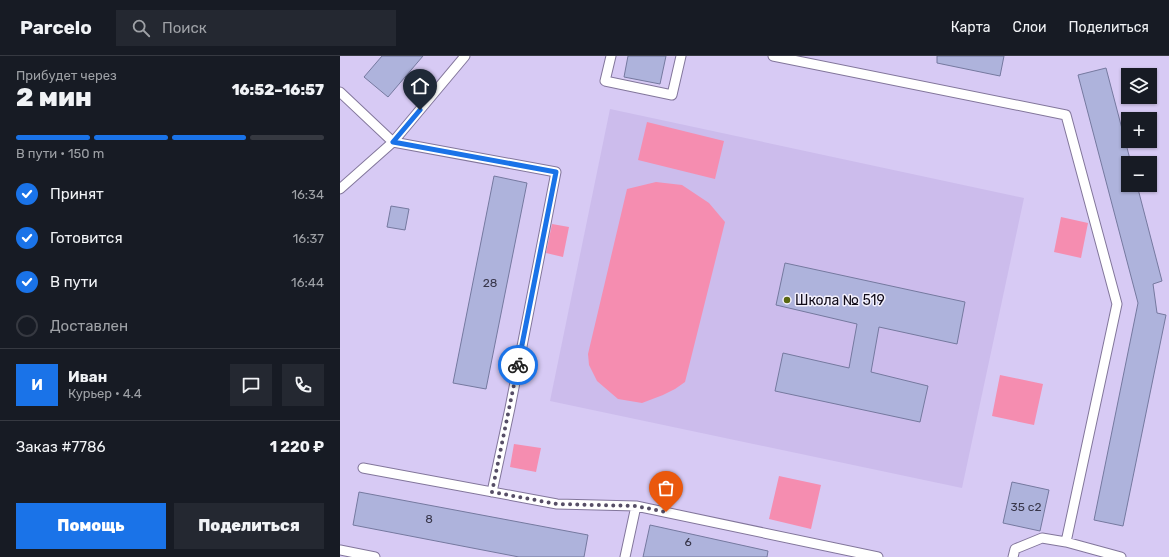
<!DOCTYPE html>
<html lang="ru">
<head>
<meta charset="utf-8">
<style>
	body { margin:0; font-family:Rubik,sans-serif; background:#242831; color:#f1f3f6; height:100vh; display:flex; flex-direction:column; font-size:15px; white-space:nowrap }
	* { box-sizing:border-box; margin:0 }
	p { font-size:13px; color:#9ea1a6 }
	.icon { flex:none; width:22px; height:22px; fill:none; stroke:currentColor; stroke-width:2; stroke-linecap:round; stroke-linejoin:round }
	.map { position:relative; flex:1; overflow:hidden }
	.panel { display:flex; flex-direction:column; background:#171b24; width:340px }
	.panel>* { flex:none }
	.buttons { position:absolute; left:781px; top:12px; display:grid; gap:8px }
	.buttons a { display:grid; place-items:center; width:36px; height:36px; border-radius:0px; background:#171b24; box-shadow:0 1px 3px #0004; font-size:20px }
	.pin { position:absolute; display:grid; place-items:center; width:34px; height:34px; color:#fff; margin:-41px -17px; border-radius:50% 50% 50% 0; rotate:-45deg; box-shadow:0 0 4px #0007 }
	.pin .icon { rotate:45deg }
	.courier { position:absolute; display:grid; place-items:center; width:40px; height:40px; margin:-20px; border:3px solid #1a73e8; border-radius:50%; background:#fff; color:#222; box-shadow:0 1px 5px #0007 }
	.overview em { font-style:normal; font-weight:800 }
	.overview div { display:flex; flex-direction:column-reverse }
	.overview { display:flex; align-items:center; justify-content:space-between; height:68px; padding:0 16px }
	h1 { font-size:26px; font-weight:800; line-height:30px }
	.bar { display:grid; grid-template-columns:repeat(4,1fr); gap:6px 4px; align-content:center; height:48px; padding:0 16px }
	.bar i { height:5px; border-radius:3px; background:#363941 }
	.bar .selected { background:#1a73e8 }
	.bar p { grid-column:span 4 }
	.line { display:flex; align-items:center; gap:10px; padding:0 16px; border-top:1px solid #363941 }
	.line div { flex:1 }
	.round { display:grid; place-items:center; flex:none; width:42px; height:42px; border-radius:0px; background:#242831 }
	ol { padding:0 16px; list-style:none }
	li { display:flex; align-items:center; gap:12px; height:44px }
	li p { margin-inline-start:auto }
	li .icon { padding:4px; border-radius:50%; background:#1a73e8; color:#fff; stroke-width:4 }
	li:last-child { color:#9ea1a6 }
	li i { width:22px; height:22px; border:2px solid #363941; border-radius:50% }
	.cta { display:flex; gap:8px; margin-top:auto; padding:8px 16px }
	.cta a { flex:1; height:46px; border-radius:0px; background:#1a73e8; color:#fff; font-size:16px; font-weight:800; line-height:46px; text-align:center }
	.cta a+a { background:#242831; color:#f1f3f6 }
	header { display:flex; align-items:center; gap:24px; box-sizing:border-box; height:56px; padding:0 20px; background:#171b24; border-bottom:1px solid #363941 }
	header strong { font-size:19px }
	nav { display:flex; gap:22px; margin-inline-start:auto; font-size:14px }
	.search { width:280px; height:36px; background:#242831; display:flex; align-items:center; gap:10px; box-sizing:border-box; padding:0 14px; border-radius:0px; color:#9ea1a6; font-size:15px }
	main { display:flex; flex:1; min-height:0 }
	.map>svg:first-child { display:block }
</style>
</head>
<body>
<header>
<strong>Parcelo</strong>
<div class="search"><svg class="icon" aria-label="search" viewBox="0 0 24 24"><circle cx="10" cy="10" r="6"/><path d="M15 15l6 6"/></svg>Поиск</div>
<nav><a>Карта</a><a>Слои</a><a>Поделиться</a></nav>
</header>
<main>
<section class="panel">
<div class="overview"><div><h1>2 мин</h1><p>Прибудет через</p></div><em>16:52–16:57</em></div>
<div class="bar"><i class="selected"></i><i class="selected"></i><i class="selected"></i><i></i><p>В пути · 150 m</p></div>
<ol>
<li><svg class="icon" aria-label="check" viewBox="0 0 24 24"><path d="M5 12l5 5 9-10"/></svg>Принят<p>16:34</p></li>
<li><svg class="icon" aria-label="check" viewBox="0 0 24 24"><path d="M5 12l5 5 9-10"/></svg>Готовится<p>16:37</p></li>
<li><svg class="icon" aria-label="check" viewBox="0 0 24 24"><path d="M5 12l5 5 9-10"/></svg>В пути<p>16:44</p></li>
<li><i></i>Доставлен</li>
</ol>
<div class="line" style="height:72px"><b class="round" style="background:#1a73e8;color:#fff">И</b><div><b>Иван</b><p>Курьер · 4.4</p></div><a class="round"><svg class="icon" aria-label="chat" viewBox="0 0 24 24"><path d="M4 5h16v11H9l-5 4z"/></svg></a><a class="round"><svg class="icon" aria-label="phone" viewBox="0 0 24 24"><path d="M5 4h4l2 5-3 2q2 4 5 5l2-3 5 2v4C11 20 4 13 5 4z"/></svg></a></div>
<div class="line" style="height:52px"><div>Заказ #7786</div><b>1 220 ₽</b></div>
<div class="cta"><a>Помощь</a><a>Поделиться</a></div>
</section>
<div class="map">
<svg width="829" height="501" viewBox="0 0 829 501">
	<rect width="100%" height="100%" fill="#d7caf4"/>
	<path fill="#ccbcec" d="M270 53 684 142 622 432 210 345Z"/>
	<path fill="#f58db0" d="M307 66 384 85 375 123 298 104Z
		M316 126 342 129 369 147 385 166 345 326 335 333 323 339 302 347 278 343 257 325 249 309 248 298 287 133Z
		M721 161 748 167 741 202 714 196Z
		M212 168 229 171 223 201 206 197Z
		M660 319 703 328 694 369 652 360Z
		M174 388 201 392 196 416 170 411Z
		M439 420 481 429 471 473 429 463Z"/>
	<path fill="#aeb3dc" stroke="#75799f" d="M42 0H83L48 41 24 21Z
		M288 0H326L320 28 284 21Z
		M597 0H664L660 20 597 7Z
		M766 12 791 107H788V129H797L822 225 813 228 817 257 826 259 783 470 754 464 798 247 738 19Z
		M154 120 187 127 146 333 113 327Z
		M51 150 69 153 65 174 47 171Z
		M445 207 625 246 617 288 539 271 531 316 588 330 580 366 435 335 443 297 509 312 517 268 436 249Z
		M672 426 709 434 700 475 663 467Z
		M19 436 248 479 244 501H179L13 469Z
		M310 469 428 495 427 501H303Z"/>
	<g fill="none" stroke-linecap="round" stroke-linejoin="round">
		<defs>
			<path id="service" d="M271 0 265 25 332 39 341 0
				M433 0 726 59 777 248 726 486
				M0 36 53 86 216 116 170 352 152 436
				M0 133 53 86 125 0
				M23 412 217 448 296 450
				M0 494 35 501
				M285 501 296 450 538 501
				M673 501 675 493 702 482 726 486 781 501"/>
		</defs>
		<use href="#service" stroke="#82769b" stroke-width="11"/>
		<use href="#service" stroke="#fff" stroke-width="9"/>
	</g>
	<g fill="none" stroke-linecap="round" stroke-linejoin="round">
		<path stroke="#564e66" stroke-width="4" stroke-dasharray="0 7.2" d="M178 309 152 436 217 448 296 450 326 456"/>
		<path stroke="#1a73e8" stroke-width="5" d="M80 54 53 86 216 116 178 309"/>
	</g>
	<circle fill="#596811" stroke="#f4f1fd" stroke-width="1.5" cx="447" cy="244" r="4"/>
	<g text-anchor="middle" stroke-width="3" stroke-linejoin="round" paint-order="stroke">
		<g font-size="12" fill="#38364a">
			<text x="150" y="231">28</text>
			<text x="686" y="455">35 с2</text>
			<text x="89" y="467">8</text>
			<text x="348" y="490">6</text>
		</g>
		<g font-size="14" fill="#110c1a" stroke="#f4f1fd" text-anchor="start">
			<text x="455" y="249">Школа № 519</text>
		</g>
	</g>
</svg>
<div class="buttons">
<a><svg class="icon" aria-label="layers" viewBox="0 0 24 24"><path d="M12 4l9 5-9 5-9-5zM3 14l9 5 9-5"/></svg></a>
<a>+</a>
<a>−</a>
</div>
<div class="pin" style="left:326px;top:456px;background:#ea580c"><svg class="icon" aria-label="bag" viewBox="0 0 24 24"><path d="M5 8h14l-1 12H6zM9 8a3 3 0 0 1 6 0"/></svg></div>
<div class="pin" style="left:80px;top:54px;background:#1f2937"><svg class="icon" aria-label="home" viewBox="0 0 24 24"><path d="M3 11l9-7 9 7M6 9v11h12V9"/></svg></div>
<div class="courier" style="left:178px;top:309px"><svg class="icon" aria-label="bike" viewBox="0 0 24 24"><circle cx="6" cy="16" r="4"/><circle cx="18" cy="16" r="4"/><path d="M6 16l4-8h5l3 8M10 8l3 8H6M13 5h3"/></svg></div>
</div>
</main>
</body>
</html>
